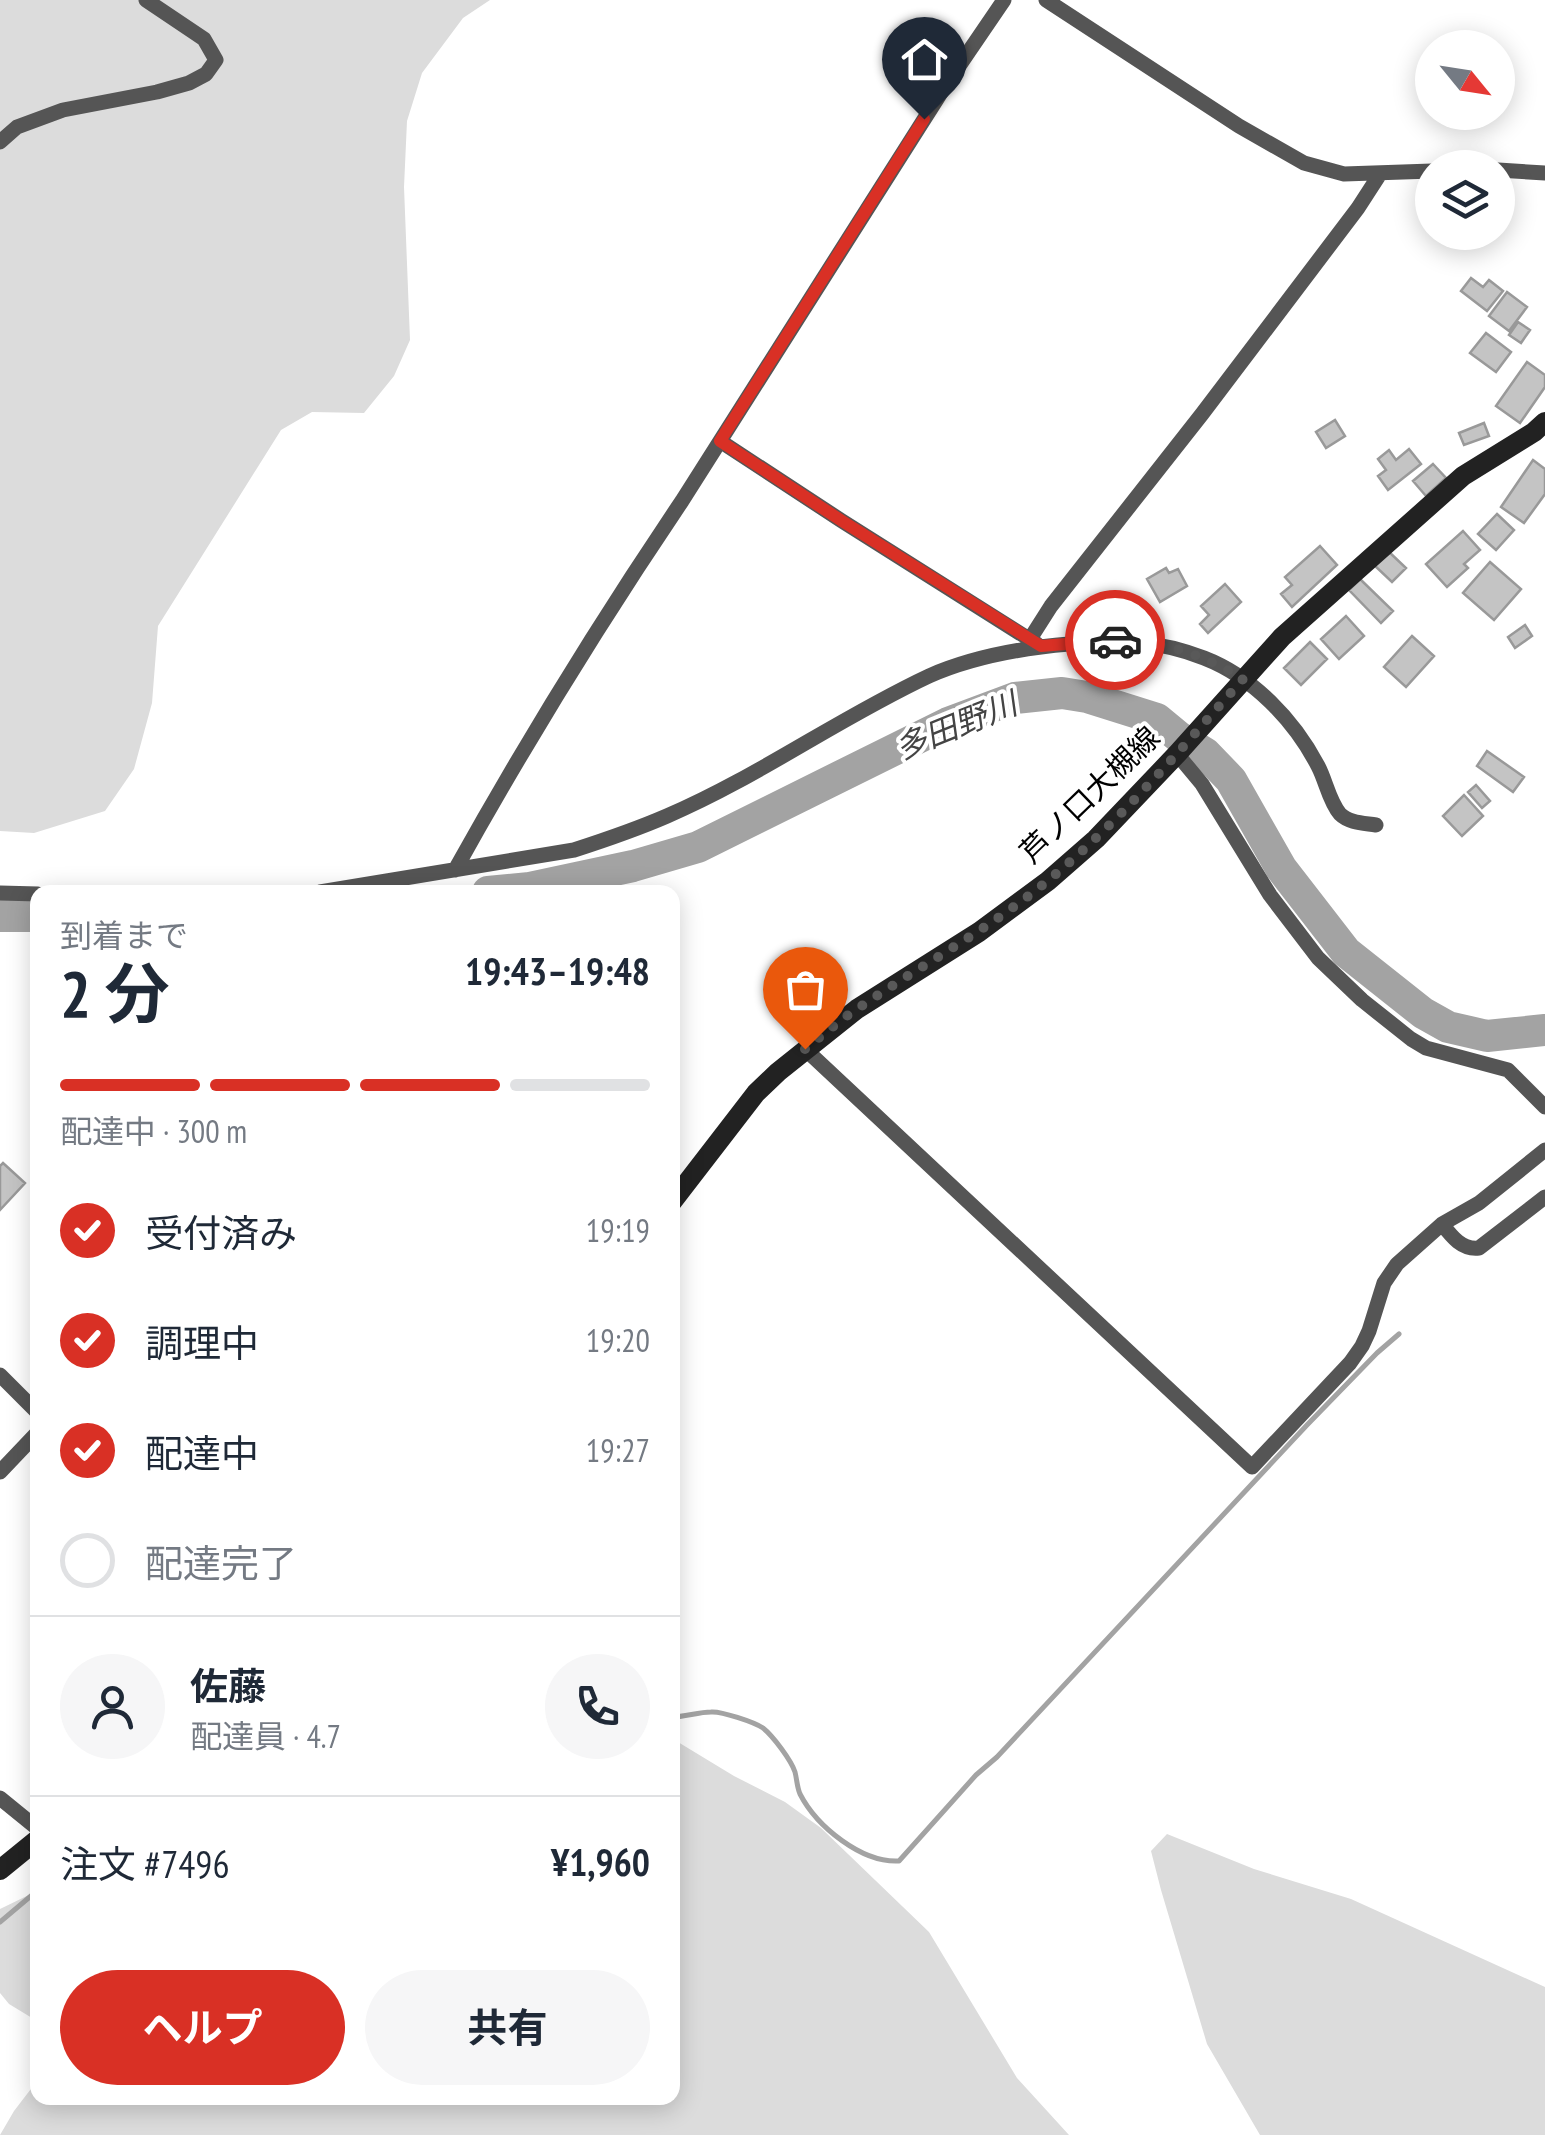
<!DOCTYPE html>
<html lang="ja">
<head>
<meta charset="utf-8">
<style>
	body { margin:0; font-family:"PT Sans Narrow","Noto Sans JP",sans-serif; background:#f6f6f7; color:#1f2937; height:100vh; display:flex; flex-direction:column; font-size:38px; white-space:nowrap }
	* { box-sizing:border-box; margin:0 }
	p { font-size:32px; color:#747a83 }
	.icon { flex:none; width:55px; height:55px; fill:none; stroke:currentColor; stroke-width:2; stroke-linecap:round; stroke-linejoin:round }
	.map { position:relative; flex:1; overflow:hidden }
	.drawer { position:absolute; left:30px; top:885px; width:650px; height:1220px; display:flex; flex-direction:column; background:#fff; border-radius:20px; box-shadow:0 5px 25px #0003 }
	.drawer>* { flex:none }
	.needle { width:65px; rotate:120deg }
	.fabs { position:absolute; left:1415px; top:30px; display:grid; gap:20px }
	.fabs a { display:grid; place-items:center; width:100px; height:100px; border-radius:50%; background:#fff; box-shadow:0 5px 25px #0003; font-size:50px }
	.pin { position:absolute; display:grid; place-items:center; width:85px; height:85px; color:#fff; margin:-102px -42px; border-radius:50% 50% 50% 0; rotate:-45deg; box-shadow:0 0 10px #0007 }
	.pin .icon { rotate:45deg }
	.courier { position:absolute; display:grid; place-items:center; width:100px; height:100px; margin:-50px; border:8px solid #d93025; border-radius:50%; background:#fff; color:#222; box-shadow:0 2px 12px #0007 }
	.head em { font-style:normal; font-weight:700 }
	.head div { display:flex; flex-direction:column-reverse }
	.head { display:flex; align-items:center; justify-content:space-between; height:170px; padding:0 30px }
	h1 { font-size:65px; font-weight:700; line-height:75px }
	.bar { display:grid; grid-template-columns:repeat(4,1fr); gap:15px 10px; align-content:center; height:120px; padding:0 30px }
	.bar i { height:12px; border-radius:8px; background:#e0e1e3 }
	.bar .active { background:#d93025 }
	.bar p { grid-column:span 4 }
	.line { display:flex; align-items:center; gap:25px; padding:0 30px; border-top:2px solid #e0e1e3 }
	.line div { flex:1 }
	.round { display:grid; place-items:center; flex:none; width:105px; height:105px; border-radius:52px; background:#f6f6f7 }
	ol { padding:0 30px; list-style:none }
	li { display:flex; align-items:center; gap:30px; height:110px }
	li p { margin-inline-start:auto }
	li .icon { padding:10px; border-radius:50%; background:#d93025; color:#fff; stroke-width:4 }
	li:last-child { color:#747a83 }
	li i { width:55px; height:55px; border:5px solid #e0e1e3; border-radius:50% }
	.cta { display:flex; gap:20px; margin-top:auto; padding:20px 30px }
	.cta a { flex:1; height:115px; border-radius:60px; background:#d93025; color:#fff; font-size:40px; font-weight:700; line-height:115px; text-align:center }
	.cta a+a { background:#f6f6f7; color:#1f2937 }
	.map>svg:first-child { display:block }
</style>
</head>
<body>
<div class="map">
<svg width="1545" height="2135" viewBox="0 0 1545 2135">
	<rect width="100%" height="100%" fill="#fff"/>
	<path fill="#dcdcdc" d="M0 0H490L463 18 422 73 407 121 404 187 410 340 394 376 364 413 312 412 281 430 158 626 152 703 134 769 105 811 34 833 0 831Z
		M673 1739 734 1776 785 1802 821 1828 929 1932 1017 2078 1069 2135H0L14 2111 37 2081 38 2098H672Z
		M1167 1834 1254 1869 1351 1899 1545 1987V2135H1260L1207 2044 1161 1890 1151 1851Z
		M37 1891V2021L9 2004 0 1993V1909Z"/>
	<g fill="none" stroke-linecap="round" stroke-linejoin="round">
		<path stroke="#a3a3a3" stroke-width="5" d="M672 1717C685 1717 698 1712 711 1712 721 1711 754 1722 763 1728 773 1736 791 1760 795 1772 797 1780 797 1787 800 1794 817 1827 862 1863 899 1861L976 1775 997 1757 1307 1425 1377 1353 1399 1334
			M0 1922 38 1890"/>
		<path stroke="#a3a3a3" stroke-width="32" d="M488 892 530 888 633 866 698 847 948 723 1015 698 1062 693 1087 697 1157 719 1180 738 1206 754 1231 780 1281 868 1346 952 1423 1013 1448 1027 1487 1036 1545 1030
			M0 916H38"/>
	</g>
	<path fill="#c4c4c4" stroke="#999" stroke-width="2.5" d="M1471 278 1483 287 1489 280 1503 291 1487 311 1461 291Z
		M1507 292 1527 307 1509 331 1489 316Z
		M1518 322 1530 330 1521 343 1509 335Z
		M1486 333 1511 352 1496 372 1470 353Z
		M1527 362 1545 375V387L1520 423 1496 406Z
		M1335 420 1345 436 1326 448 1316 432Z
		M1484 423 1489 436 1464 445 1459 433Z
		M1409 449 1421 464 1388 490 1378 476 1386 470 1378 459 1389 450 1396 460Z
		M1533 460 1545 469V494L1524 523 1501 507Z
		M1433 464 1446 478 1426 496 1413 481Z
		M1497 514 1514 530 1496 550 1478 534Z
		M1463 531 1480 550 1464 564 1468 568 1447 587 1426 564Z
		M1320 546 1337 565 1292 607 1281 594 1292 585 1285 577Z
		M1388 551 1406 568 1392 582 1374 565Z
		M1490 562 1521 589 1494 620 1463 593Z
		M1166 568 1169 573 1178 569 1187 586 1160 602 1147 579Z
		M1360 579 1393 611 1381 623 1349 590Z
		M1225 584 1241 602 1208 633 1200 624 1209 615 1201 606Z
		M1346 616 1364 636 1339 659 1321 639Z
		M1525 625 1532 636 1515 648 1508 637Z
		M1412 636 1434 656 1406 687 1384 667Z
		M1310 642 1327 659 1301 685 1284 668Z
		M1487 751 1524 777 1513 792 1477 766Z
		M1476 785 1490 801 1482 808 1468 792Z
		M1464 795 1483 816 1462 836 1443 816Z
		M3 1163 25 1183 0 1210V1166Z"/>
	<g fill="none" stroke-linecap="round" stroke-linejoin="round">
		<path stroke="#555" stroke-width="15" d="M1046 0 1239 126 1304 163 1344 174 1432 171
			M0 142 17 127 63 110 157 92 189 83 206 74 216 60 204 39 146 0
			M1498 170 1545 173
			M720 441 842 521 1037 644
			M1030 639 1051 606 1202 414 1358 208 1380 174
			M1177 754 1202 784 1270 895 1318 958 1362 1000 1411 1039 1426 1048 1508 1070 1545 1107
			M455 870C525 744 601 621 682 501L944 88 1004 0
			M320 892 574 850C605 840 637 829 667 816 758 777 839 718 929 676 972 657 1023 648 1069 644 1118 639 1158 640 1204 658 1253 677 1294 720 1318 766 1326 781 1329 801 1340 814 1349 823 1364 823 1376 825
			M0 893 38 894
			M805 1049 1252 1467 1350 1363 1362 1346 1369 1331 1384 1283 1397 1264 1442 1224 1479 1203 1545 1150
			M1442 1224C1452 1237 1462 1250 1479 1248L1545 1197
			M0 1375 38 1413
			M0 1472 38 1432
			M0 1798 38 1829"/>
		<path stroke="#222" stroke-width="20" d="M672 1202 756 1093 778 1072 857 1009 979 932 1048 881 1096 839 1177 754 1282 637 1463 476 1534 432 1545 422
			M0 1870 38 1839"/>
	</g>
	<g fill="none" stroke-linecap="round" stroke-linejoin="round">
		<path stroke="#595959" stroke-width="10" stroke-dasharray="0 18" d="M805 1049C823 1035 841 1019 860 1007 922 965 987 930 1045 883 1119 823 1180 750 1243 679 1205 655 1160 640 1115 640"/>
		<path stroke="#d93025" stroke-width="12" d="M924 119 720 441 842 521 1041 646 1115 640"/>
	</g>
	<g text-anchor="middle" stroke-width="8" stroke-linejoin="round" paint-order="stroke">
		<g font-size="30" fill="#000" stroke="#fff">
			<text transform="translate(1090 795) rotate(-44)" y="10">芦ノ口大槻線</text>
		</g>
		<g font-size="32" font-style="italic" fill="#444" stroke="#fff">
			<text transform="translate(956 726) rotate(-22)" y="11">多田野川</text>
		</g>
	</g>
</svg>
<div class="fabs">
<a><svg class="needle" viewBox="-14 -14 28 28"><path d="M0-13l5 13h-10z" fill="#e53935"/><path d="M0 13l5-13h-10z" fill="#747a83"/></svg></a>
<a><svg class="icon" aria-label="layers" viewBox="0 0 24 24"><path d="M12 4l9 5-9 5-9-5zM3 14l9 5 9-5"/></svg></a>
</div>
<div class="pin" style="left:805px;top:1049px;background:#ea580c"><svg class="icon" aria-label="bag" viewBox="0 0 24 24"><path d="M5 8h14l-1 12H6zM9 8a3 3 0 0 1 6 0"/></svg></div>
<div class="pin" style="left:924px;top:119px;background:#1f2937"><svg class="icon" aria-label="home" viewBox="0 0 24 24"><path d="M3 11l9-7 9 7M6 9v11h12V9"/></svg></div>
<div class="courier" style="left:1115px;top:640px"><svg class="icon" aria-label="car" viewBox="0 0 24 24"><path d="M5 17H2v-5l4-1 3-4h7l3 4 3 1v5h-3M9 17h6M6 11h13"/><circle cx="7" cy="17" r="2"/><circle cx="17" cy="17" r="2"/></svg></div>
<section class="drawer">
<div class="head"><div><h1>2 分</h1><p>到着まで</p></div><em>19:43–19:48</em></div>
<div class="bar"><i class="active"></i><i class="active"></i><i class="active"></i><i></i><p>配達中 · 300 m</p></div>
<ol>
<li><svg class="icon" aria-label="check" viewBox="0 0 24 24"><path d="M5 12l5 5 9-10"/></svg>受付済み<p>19:19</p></li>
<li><svg class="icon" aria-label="check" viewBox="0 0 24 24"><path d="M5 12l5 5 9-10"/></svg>調理中<p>19:20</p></li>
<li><svg class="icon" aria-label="check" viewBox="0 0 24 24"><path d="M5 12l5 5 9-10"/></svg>配達中<p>19:27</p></li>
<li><i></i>配達完了</li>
</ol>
<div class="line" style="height:180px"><a class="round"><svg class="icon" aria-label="person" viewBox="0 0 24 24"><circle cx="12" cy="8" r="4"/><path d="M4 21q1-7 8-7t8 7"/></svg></a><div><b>佐藤</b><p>配達員 · 4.7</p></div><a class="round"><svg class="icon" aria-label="phone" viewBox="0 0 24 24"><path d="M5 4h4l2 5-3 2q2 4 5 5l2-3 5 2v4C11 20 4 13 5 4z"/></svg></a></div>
<div class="line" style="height:130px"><div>注文 #7496</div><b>¥1,960</b></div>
<div class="cta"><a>ヘルプ</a><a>共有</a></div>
</section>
</div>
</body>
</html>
